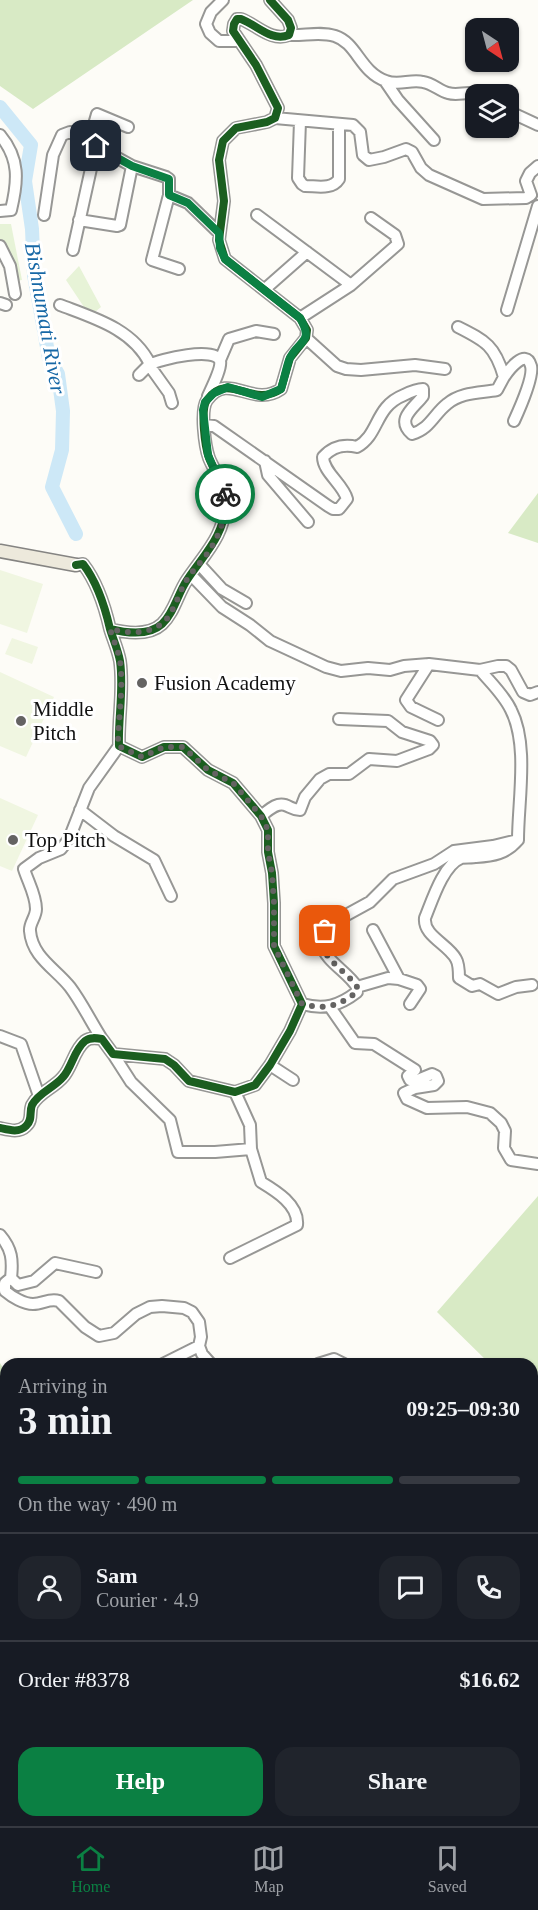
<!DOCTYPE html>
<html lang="en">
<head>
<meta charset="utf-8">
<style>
	body { margin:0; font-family:Georgia,serif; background:#20242c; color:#f1f3f6; height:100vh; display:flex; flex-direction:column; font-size:22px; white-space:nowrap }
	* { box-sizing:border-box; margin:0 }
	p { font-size:20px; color:#9ea1a6 }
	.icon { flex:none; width:33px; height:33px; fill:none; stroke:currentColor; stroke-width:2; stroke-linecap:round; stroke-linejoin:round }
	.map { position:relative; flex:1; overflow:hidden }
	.details { position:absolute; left:0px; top:1358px; width:538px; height:470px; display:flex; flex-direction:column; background:#171b24; border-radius:18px 18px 0 0; box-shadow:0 2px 4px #0004 }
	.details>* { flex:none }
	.needle { width:39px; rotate:144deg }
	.fabs { position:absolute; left:465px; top:18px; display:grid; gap:12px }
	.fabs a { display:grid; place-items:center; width:54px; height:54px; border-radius:12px; background:#171b24; box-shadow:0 2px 4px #0004; font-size:30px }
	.pin { position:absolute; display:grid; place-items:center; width:51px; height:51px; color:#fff; margin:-26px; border-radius:12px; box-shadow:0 3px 9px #0006 }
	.courier { position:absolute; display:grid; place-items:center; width:60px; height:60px; margin:-30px; border:4px solid #0b8043; border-radius:50%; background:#fff; color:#222; box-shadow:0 2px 8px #0007 }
	.overview em { font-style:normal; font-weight:700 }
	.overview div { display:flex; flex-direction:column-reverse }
	.overview { display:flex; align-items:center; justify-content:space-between; height:102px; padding:0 18px }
	h1 { font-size:39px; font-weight:700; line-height:45px }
	.bar { display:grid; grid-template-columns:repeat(4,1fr); gap:9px 6px; align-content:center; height:72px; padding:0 18px }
	.bar i { height:8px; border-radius:4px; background:#363941 }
	.bar .selected { background:#0b8043 }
	.bar p { grid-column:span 4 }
	.line { display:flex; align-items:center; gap:15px; padding:0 18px; border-top:2px solid #363941 }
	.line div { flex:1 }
	.round { display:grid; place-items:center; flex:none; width:63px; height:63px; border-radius:18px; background:#20242c }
	.primary-button { display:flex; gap:12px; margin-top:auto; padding:12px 18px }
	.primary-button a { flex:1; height:69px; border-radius:18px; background:#0b8043; color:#fff; font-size:24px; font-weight:700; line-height:69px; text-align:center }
	.primary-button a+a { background:#20242c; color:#f1f3f6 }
	.menu { display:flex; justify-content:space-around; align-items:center; height:84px; border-top:2px solid #363941; background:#171b24; font-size:16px; color:#9ea1a6 }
	.menu a { display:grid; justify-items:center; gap:3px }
	.menu .selected { color:#0b8043 }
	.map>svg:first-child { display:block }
</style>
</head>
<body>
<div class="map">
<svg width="538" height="1826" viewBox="0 0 538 1826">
	<rect width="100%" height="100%" fill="#fdfcf7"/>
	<path fill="#e7f3d7" d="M0 224H11L22 280 15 281 11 264 0 240Z
		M79 266 101 307 90 316 66 280Z"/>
	<path fill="#d8eac5" d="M0 0H193L33 109 0 86Z
		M538 493V543L508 533Z
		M538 1196V1412L533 1407 532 1364 489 1363 437 1312Z
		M0 1363 6 1373V1626L0 1635Z
		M538 1798V1826H301L302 1821H532L533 1799Z"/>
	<path fill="#f0f6e1" d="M0 570 43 584 27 633 0 624Z
		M12 638 38 647 32 664 5 654Z
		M0 672 54 697 26 757 0 746Z
		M0 798 38 815 12 871 0 866Z"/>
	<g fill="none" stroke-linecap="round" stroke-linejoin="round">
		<path stroke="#cde8f7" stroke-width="14" d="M0 107 31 145 25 181 32 229 34 275 49 358 58 374 63 411 62 450 52 487 76 534"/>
		<defs>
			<path id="minor" d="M223 0 211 12 206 24 210 33 219 41H239
				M289 35C304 36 320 31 335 36 357 43 360 72 386 81 398 86 411 79 423 82 432 83 440 91 448 93 458 96 467 91 476 94
				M385 81 398 100 434 140
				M508 111 538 125
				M275 118 353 125 360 132 363 155 369 160 384 157 406 149 412 152 421 168 429 175 483 199 526 198 531 195 526 181 530 173 538 166
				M300 121 298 178 302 184 305 186C317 186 332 190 339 179V125
				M0 135C20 159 18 181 11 210L0 211
				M89 142 97 114 128 127
				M169 195 152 260 179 269
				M44 215 53 155 62 135 70 132 132 166 166 177 169 179V195L188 203 219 233
				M257 215 351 285
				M79 220 117 226 120 225 132 166
				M0 246 10 266 15 294
				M73 250 96 146
				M265 289 307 252
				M0 303 6 305
				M60 305C94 318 133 329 150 364
				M507 310 538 206
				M300 318 351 285 398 244 395 235 371 218
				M306 338 337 366 346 369 361 370 415 365 445 369
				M220 360 229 339 256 331 274 334
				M149 365 169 393 172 403
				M139 375C142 372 146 368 149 365 160 359 216 346 220 361 222 368 211 389 208 396
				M504 377C508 371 526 347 531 366 534 377 519 410 514 421
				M204 425 214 426 328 506 333 509H339L347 499C343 484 323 472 323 457 333 446 344 444 357 447 380 434 374 407 404 395 410 392 416 389 423 389V396C414 408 395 419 412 434 430 429 434 414 447 404 461 392 480 393 497 390L504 377C495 346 486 341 458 327
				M265 461 268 475 308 522
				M199 564 222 589 246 603
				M76 565 83 564C97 582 105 607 110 629 126 633 149 636 162 624 174 613 178 593 187 580 205 553 225 536 226 500 226 486 214 471 209 458 205 447 200 410 207 400 229 370 252 409 281 389L290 358 306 338 307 330 300 318 225 259 219 240 224 201 219 160 223 141 236 128 267 122 275 118 278 108 256 65 233 31 234 24 237 19H241C257 25 271 42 289 35L291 28 288 20 270 0
				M191 575 222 607 250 625 270 641 326 667 341 671 368 668 390 670 404 666 429 664 480 670 498 666H506L511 670 523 692 530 695 538 692
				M429 664 406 700 411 707 438 720
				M480 670C491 683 504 695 511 710 529 745 518 801 518 840
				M80 810 114 836 154 860 171 896
				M261 816C268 811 276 802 285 805 291 807 293 810 300 810L305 797 320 779 329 774H349L369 759 397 761 429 749 433 745 430 741 402 732 388 721 339 719
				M399 979 417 985 420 989 410 1004
				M357 987 388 978 399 979 373 930
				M302 1004C324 1010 339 1006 357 992V987C348 972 326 962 321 944L325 931 339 919 370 902 393 879 434 864 454 851 493 846 518 840C506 854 493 856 476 857 472 858 465 857 461 858 443 865 432 901 425 918 423 936 448 944 456 959 459 964 459 972 459 978L472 986 480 984 498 994 516 987 532 985
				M330 1007 355 1043 374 1044 415 1070 408 1076 410 1080 415 1081 432 1074 436 1076 438 1081 434 1085 415 1088 404 1093 407 1099 427 1108 467 1107 490 1113 501 1123 505 1131 504 1148 511 1160 538 1164
				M0 1036 21 1044 39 1096
				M102 1039C91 1022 82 1003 70 987 56 969 32 957 30 931 29 924 36 917 36 909 36 895 28 882 24 869L39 858 61 849 69 839 89 788 119 746
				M113 1054 131 1082 170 1120 178 1152H215L251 1149
				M270 1065 293 1080
				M0 1128C9 1130 19 1133 26 1126 33 1120 29 1112 32 1105 39 1092 54 1088 63 1077 72 1067 74 1050 85 1041 90 1037 96 1038 102 1039L113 1054 165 1059 174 1065 189 1081 235 1092 255 1085 270 1065 290 1031 302 1004 274 946V903L272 873 268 852V830L261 816 233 783 208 770 183 747H164L142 757 119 746C118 718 124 689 120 661 118 650 113 639 110 629
				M0 1235C12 1249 13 1260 11 1278L18 1285 34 1281 55 1263 96 1272
				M230 1258 297 1225C299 1205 276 1191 261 1182L251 1149 250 1125 235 1092
				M11 1278 5 1283V1291C12 1297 24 1304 33 1304 43 1304 49 1298 59 1301L85 1327 99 1336 114 1333 136 1314 150 1307 162 1306 184 1308 192 1312 199 1322 201 1337 199 1346
				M163 1364 199 1346 202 1354 211 1364
				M318 1364 334 1359 344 1364
				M0 1428 6 1395
				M0 1459H6"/>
			<path id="major" d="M0 551 76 565"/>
		</defs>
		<use href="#minor" stroke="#979795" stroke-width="14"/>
		<use href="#major" stroke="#858482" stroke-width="15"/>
		<use href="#minor" stroke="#fffffe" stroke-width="10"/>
		<use href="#major" stroke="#ede9dc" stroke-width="12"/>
		<defs>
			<path id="cycleway" d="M76 565 83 564C97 582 105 607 110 629 126 633 149 636 162 624 174 613 178 593 187 580 205 553 225 536 226 500 226 486 214 471 209 458 205 447 200 410 207 400 229 370 252 409 281 389L290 358 306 338 307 330 300 318 225 259 219 240 224 201 219 160 223 141 236 128 267 122 275 118 278 108 256 65 233 31 234 24 237 19H241C257 25 271 42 289 35L291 28 288 20 270 0
				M0 1128C9 1130 19 1133 26 1126 33 1120 29 1112 32 1105 39 1092 54 1088 63 1077 72 1067 74 1050 85 1041 90 1037 96 1038 102 1039L113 1054 165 1059 174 1065 189 1081 235 1092 255 1085 270 1065 290 1031 302 1004 274 946V903L272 873 268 852V830L261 816 233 783 208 770 183 747H164L142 757 119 746C118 718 124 689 120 661 118 650 113 639 110 629"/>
		</defs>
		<use href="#cycleway" stroke="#fff" stroke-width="11"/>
		<use href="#cycleway" stroke="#1b5e20" stroke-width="8"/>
	</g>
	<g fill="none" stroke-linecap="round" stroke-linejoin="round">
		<path stroke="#646362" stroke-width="6" stroke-dasharray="0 10.8" d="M225 494C229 509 220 534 211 548 204 560 193 569 186 581 178 594 173 617 160 625 144 635 127 633 110 629 113 639 118 650 120 661 124 689 118 718 118 746L142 757 164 747H183L208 770 233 783 261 816 268 830V852L272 873 274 903V946L302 1004C324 1010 339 1006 357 992V987C346 969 313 956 325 931"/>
		<path stroke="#0b8043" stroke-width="8" d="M96 146 132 166 169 179V195L188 203 219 233 220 248 225 259 300 318C315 344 297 340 289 360 286 369 284 380 281 389L262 397 228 387 214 393 205 402 203 410 208 455 225 494"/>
	</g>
	<g fill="#646362" stroke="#fff" stroke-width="2">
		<circle cx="142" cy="683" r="6"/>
		<circle cx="21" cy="721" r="6"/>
		<circle cx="13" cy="840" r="6"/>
	</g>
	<g text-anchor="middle" stroke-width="6" stroke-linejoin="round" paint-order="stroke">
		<g font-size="21" fill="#111" stroke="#fff" text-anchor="start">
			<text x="154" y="690">Fusion Academy</text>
			<text x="33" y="716">Middle<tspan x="33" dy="24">Pitch</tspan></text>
			<text x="25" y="847">Top Pitch</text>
		</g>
		<g font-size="22" font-style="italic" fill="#1768a6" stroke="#fff">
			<text transform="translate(46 318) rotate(80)" y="8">Bishnumati River</text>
		</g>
	</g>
</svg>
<div class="fabs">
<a><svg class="needle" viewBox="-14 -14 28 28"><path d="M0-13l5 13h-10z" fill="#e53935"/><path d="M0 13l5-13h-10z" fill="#9ea1a6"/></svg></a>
<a><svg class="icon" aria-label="layers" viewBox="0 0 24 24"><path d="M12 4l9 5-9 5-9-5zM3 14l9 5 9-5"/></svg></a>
</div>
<div class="pin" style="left:325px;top:931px;background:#ea580c"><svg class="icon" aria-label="bag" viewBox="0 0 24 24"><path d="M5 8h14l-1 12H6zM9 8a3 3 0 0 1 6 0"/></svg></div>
<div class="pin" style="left:96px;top:146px;background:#1f2937"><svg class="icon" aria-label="home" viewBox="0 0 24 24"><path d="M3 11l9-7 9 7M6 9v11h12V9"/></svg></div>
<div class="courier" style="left:225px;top:494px"><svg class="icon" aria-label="bike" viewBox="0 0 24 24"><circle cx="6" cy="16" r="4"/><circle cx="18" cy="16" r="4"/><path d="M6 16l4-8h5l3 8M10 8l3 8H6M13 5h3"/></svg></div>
<section class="details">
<div class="overview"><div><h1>3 min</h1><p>Arriving in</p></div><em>09:25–09:30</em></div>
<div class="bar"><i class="selected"></i><i class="selected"></i><i class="selected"></i><i></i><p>On the way · 490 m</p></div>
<div class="line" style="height:108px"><a class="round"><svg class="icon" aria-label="person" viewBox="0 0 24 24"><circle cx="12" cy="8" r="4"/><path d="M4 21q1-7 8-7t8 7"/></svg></a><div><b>Sam</b><p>Courier · 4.9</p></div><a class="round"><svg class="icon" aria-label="chat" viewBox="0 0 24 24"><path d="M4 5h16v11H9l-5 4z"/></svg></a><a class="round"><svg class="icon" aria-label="phone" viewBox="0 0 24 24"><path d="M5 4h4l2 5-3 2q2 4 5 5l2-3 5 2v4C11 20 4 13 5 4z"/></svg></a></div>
<div class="line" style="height:78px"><div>Order #8378</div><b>$16.62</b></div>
<div class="primary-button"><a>Help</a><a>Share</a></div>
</section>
</div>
<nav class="menu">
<a class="selected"><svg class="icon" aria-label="home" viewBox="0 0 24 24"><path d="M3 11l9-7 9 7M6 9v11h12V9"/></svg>Home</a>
<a><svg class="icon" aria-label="map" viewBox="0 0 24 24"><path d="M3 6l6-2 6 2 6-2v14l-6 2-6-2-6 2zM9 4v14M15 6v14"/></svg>Map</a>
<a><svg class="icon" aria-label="saved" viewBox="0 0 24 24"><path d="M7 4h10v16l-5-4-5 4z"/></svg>Saved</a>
</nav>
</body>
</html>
